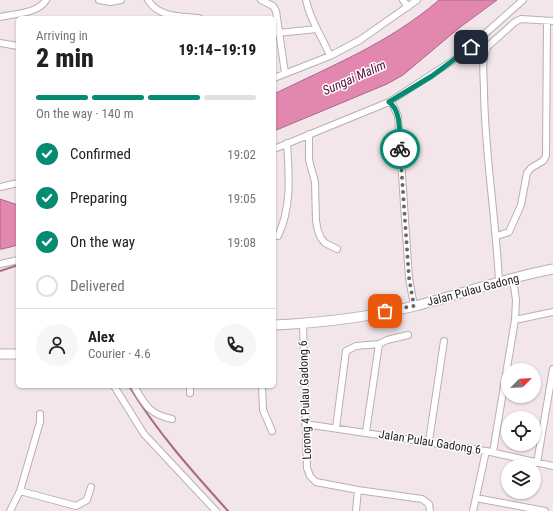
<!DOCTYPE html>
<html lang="en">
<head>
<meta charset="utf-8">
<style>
	body { margin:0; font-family:"Roboto Condensed",sans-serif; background:#f6f6f6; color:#202124; height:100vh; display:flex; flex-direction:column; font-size:15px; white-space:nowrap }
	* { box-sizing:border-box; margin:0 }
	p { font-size:13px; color:#757577 }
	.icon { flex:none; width:22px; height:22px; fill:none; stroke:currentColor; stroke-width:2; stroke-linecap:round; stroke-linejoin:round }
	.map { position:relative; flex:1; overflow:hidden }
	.drawer { position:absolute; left:16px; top:16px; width:260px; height:372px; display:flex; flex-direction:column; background:#fff; border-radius:6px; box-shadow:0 1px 3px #0004 }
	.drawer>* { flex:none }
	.needle { width:26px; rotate:66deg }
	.tools { position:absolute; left:501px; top:363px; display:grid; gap:8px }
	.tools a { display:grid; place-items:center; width:40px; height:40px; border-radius:50%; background:#fff; box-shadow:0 1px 3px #0004; font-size:20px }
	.pin { position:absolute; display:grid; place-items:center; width:34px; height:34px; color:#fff; margin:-17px; border-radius:8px; box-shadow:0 2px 6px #0006 }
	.courier { position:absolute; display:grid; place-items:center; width:40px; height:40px; margin:-20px; border:3px solid #058b71; border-radius:50%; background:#fff; color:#222; box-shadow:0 1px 5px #0007 }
	.headline em { font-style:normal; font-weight:800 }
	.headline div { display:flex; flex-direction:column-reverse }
	.headline { display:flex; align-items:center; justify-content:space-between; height:68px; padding:0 20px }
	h1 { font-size:26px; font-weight:800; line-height:30px }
	.bar { display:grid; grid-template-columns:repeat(4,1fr); gap:6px 4px; align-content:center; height:48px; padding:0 20px }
	.bar i { height:5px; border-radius:3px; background:#e0e0e0 }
	.bar .on { background:#058b71 }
	.bar p { grid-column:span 4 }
	.line { display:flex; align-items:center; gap:10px; padding:0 20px; border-top:1px solid #e0e0e0 }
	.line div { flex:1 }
	.round { display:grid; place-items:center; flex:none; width:42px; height:42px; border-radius:21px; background:#f6f6f6 }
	ol { padding:0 20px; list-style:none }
	li { display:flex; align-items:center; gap:12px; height:44px }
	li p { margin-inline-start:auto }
	li .icon { padding:4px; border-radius:50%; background:#058b71; color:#fff; stroke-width:4 }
	li:last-child { color:#757577 }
	li i { width:22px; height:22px; border:2px solid #e0e0e0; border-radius:50% }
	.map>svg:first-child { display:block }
</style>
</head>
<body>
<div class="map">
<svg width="553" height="511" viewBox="0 0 553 511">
	<rect width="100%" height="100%" fill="#f2e6ea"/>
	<path fill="#e287ae" stroke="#aa6985" d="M439 0H497L459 28 403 75 387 84 274 131V94C333 65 389 43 439 0Z
		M0 199 18 205V245L2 249H0Z"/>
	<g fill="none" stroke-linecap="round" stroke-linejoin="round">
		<path stroke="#aa6985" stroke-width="2" d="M0 271 18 265
			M129 386C157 432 192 471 228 511"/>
		<defs>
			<path id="street" d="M99 0 110 2 121 0
				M148 0C159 18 181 16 199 18
				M261 0 273 6 276 11 285 73
				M306 0C310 21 322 36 330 56
				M403 0 408 7
				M0 17C14 14 39 13 46 0
				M278 33 317 29
				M481 38 487 47C481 61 484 77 484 92 485 156 496 218 499 282
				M0 43 18 46
				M487 47 515 22 521 19 553 21
				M274 78 330 56 360 40 417 0
				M389 102 393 105 398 116 409 278 414 306
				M309 134V160L315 182 316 221 318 231 321 238 325 243 337 249
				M274 149 389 102 460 56 523 0
				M0 187 18 183
				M278 236C292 206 289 175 287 143
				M497 236 509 232 521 205 527 173 531 168 543 161 546 156 547 21
				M0 264 18 260
				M515 320 553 312
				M303 324 307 468 310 476 316 482 358 490 422 499 429 504 430 511
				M114 386 144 434 216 511
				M134 386C145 405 149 414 172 419
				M262 386 263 410 272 431
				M190 393V386
				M305 424 486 451 553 466
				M336 428 346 351 356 346 379 344
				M366 432 379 344 387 340 408 335
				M429 441 444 341
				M493 452 515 320 516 300 513 279
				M537 463 553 369
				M20 491 76 506 87 500 91 487
				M476 498 545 511
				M10 511 20 491 40 422V414
				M356 511 358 490
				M473 511 486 451"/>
			<path id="secondary" d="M274 325C321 323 369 317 415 306 461 294 506 278 553 269
				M0 354H18"/>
		</defs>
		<use href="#street" stroke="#baaeb3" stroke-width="8"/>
		<use href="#secondary" stroke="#baaeb3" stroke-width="11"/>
		<use href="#street" stroke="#fff" stroke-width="6"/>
		<use href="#secondary" stroke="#fff" stroke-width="9"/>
	</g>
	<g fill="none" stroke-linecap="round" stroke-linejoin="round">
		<path stroke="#6e6769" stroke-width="4" stroke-dasharray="0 7.2" d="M385 311 414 306 409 278 400 149"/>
		<path stroke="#058b71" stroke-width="5" d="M400 149C399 134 402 111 389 102L432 76 471 47"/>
	</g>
	<g text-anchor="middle" stroke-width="3" stroke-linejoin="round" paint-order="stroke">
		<g font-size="12" fill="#272324" stroke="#fff">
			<text transform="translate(473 290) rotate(-15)" y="4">Jalan Pulau Gadong</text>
			<text transform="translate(305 400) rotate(-92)" y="4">Lorong 4 Pulau Gadong 6</text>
			<text transform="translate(430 442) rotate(9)" y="4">Jalan Pulau Gadong 6</text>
		</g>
		<g font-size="13" font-style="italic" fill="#5d0c38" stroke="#fff">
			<text transform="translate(354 77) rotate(-24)" y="5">Sungai Malim</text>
		</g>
	</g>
</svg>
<div class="tools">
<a><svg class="needle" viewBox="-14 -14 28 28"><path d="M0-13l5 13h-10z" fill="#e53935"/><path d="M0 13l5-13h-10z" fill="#757577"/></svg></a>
<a><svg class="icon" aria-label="locate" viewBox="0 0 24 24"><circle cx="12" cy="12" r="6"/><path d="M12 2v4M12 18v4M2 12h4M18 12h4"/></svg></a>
<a><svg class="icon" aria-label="layers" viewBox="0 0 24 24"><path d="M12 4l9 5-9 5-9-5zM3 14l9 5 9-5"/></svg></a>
</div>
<div class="pin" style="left:385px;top:311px;background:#ea580c"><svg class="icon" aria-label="bag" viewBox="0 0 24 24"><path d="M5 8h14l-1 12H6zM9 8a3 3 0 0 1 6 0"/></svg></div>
<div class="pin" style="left:471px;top:47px;background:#1f2937"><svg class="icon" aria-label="home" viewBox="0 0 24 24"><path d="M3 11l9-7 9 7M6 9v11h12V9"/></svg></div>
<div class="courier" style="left:400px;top:149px"><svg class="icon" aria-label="bike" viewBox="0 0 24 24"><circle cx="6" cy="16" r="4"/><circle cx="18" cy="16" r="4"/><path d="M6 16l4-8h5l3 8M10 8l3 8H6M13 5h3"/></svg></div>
<section class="drawer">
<div class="headline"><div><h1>2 min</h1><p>Arriving in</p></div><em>19:14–19:19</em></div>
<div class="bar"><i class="on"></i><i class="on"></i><i class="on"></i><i></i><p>On the way · 140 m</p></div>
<ol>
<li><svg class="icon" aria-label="check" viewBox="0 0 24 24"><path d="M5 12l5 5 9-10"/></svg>Confirmed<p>19:02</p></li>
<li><svg class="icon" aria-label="check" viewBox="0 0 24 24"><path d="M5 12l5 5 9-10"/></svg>Preparing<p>19:05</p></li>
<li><svg class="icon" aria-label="check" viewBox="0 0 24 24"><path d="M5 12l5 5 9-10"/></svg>On the way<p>19:08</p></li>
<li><i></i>Delivered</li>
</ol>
<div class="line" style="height:72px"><a class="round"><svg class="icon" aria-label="person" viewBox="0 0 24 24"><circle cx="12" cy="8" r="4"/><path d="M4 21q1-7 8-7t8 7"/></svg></a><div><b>Alex</b><p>Courier · 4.6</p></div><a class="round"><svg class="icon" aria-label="phone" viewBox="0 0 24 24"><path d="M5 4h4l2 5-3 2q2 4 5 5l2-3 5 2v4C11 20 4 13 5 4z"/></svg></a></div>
</section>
</div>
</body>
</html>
